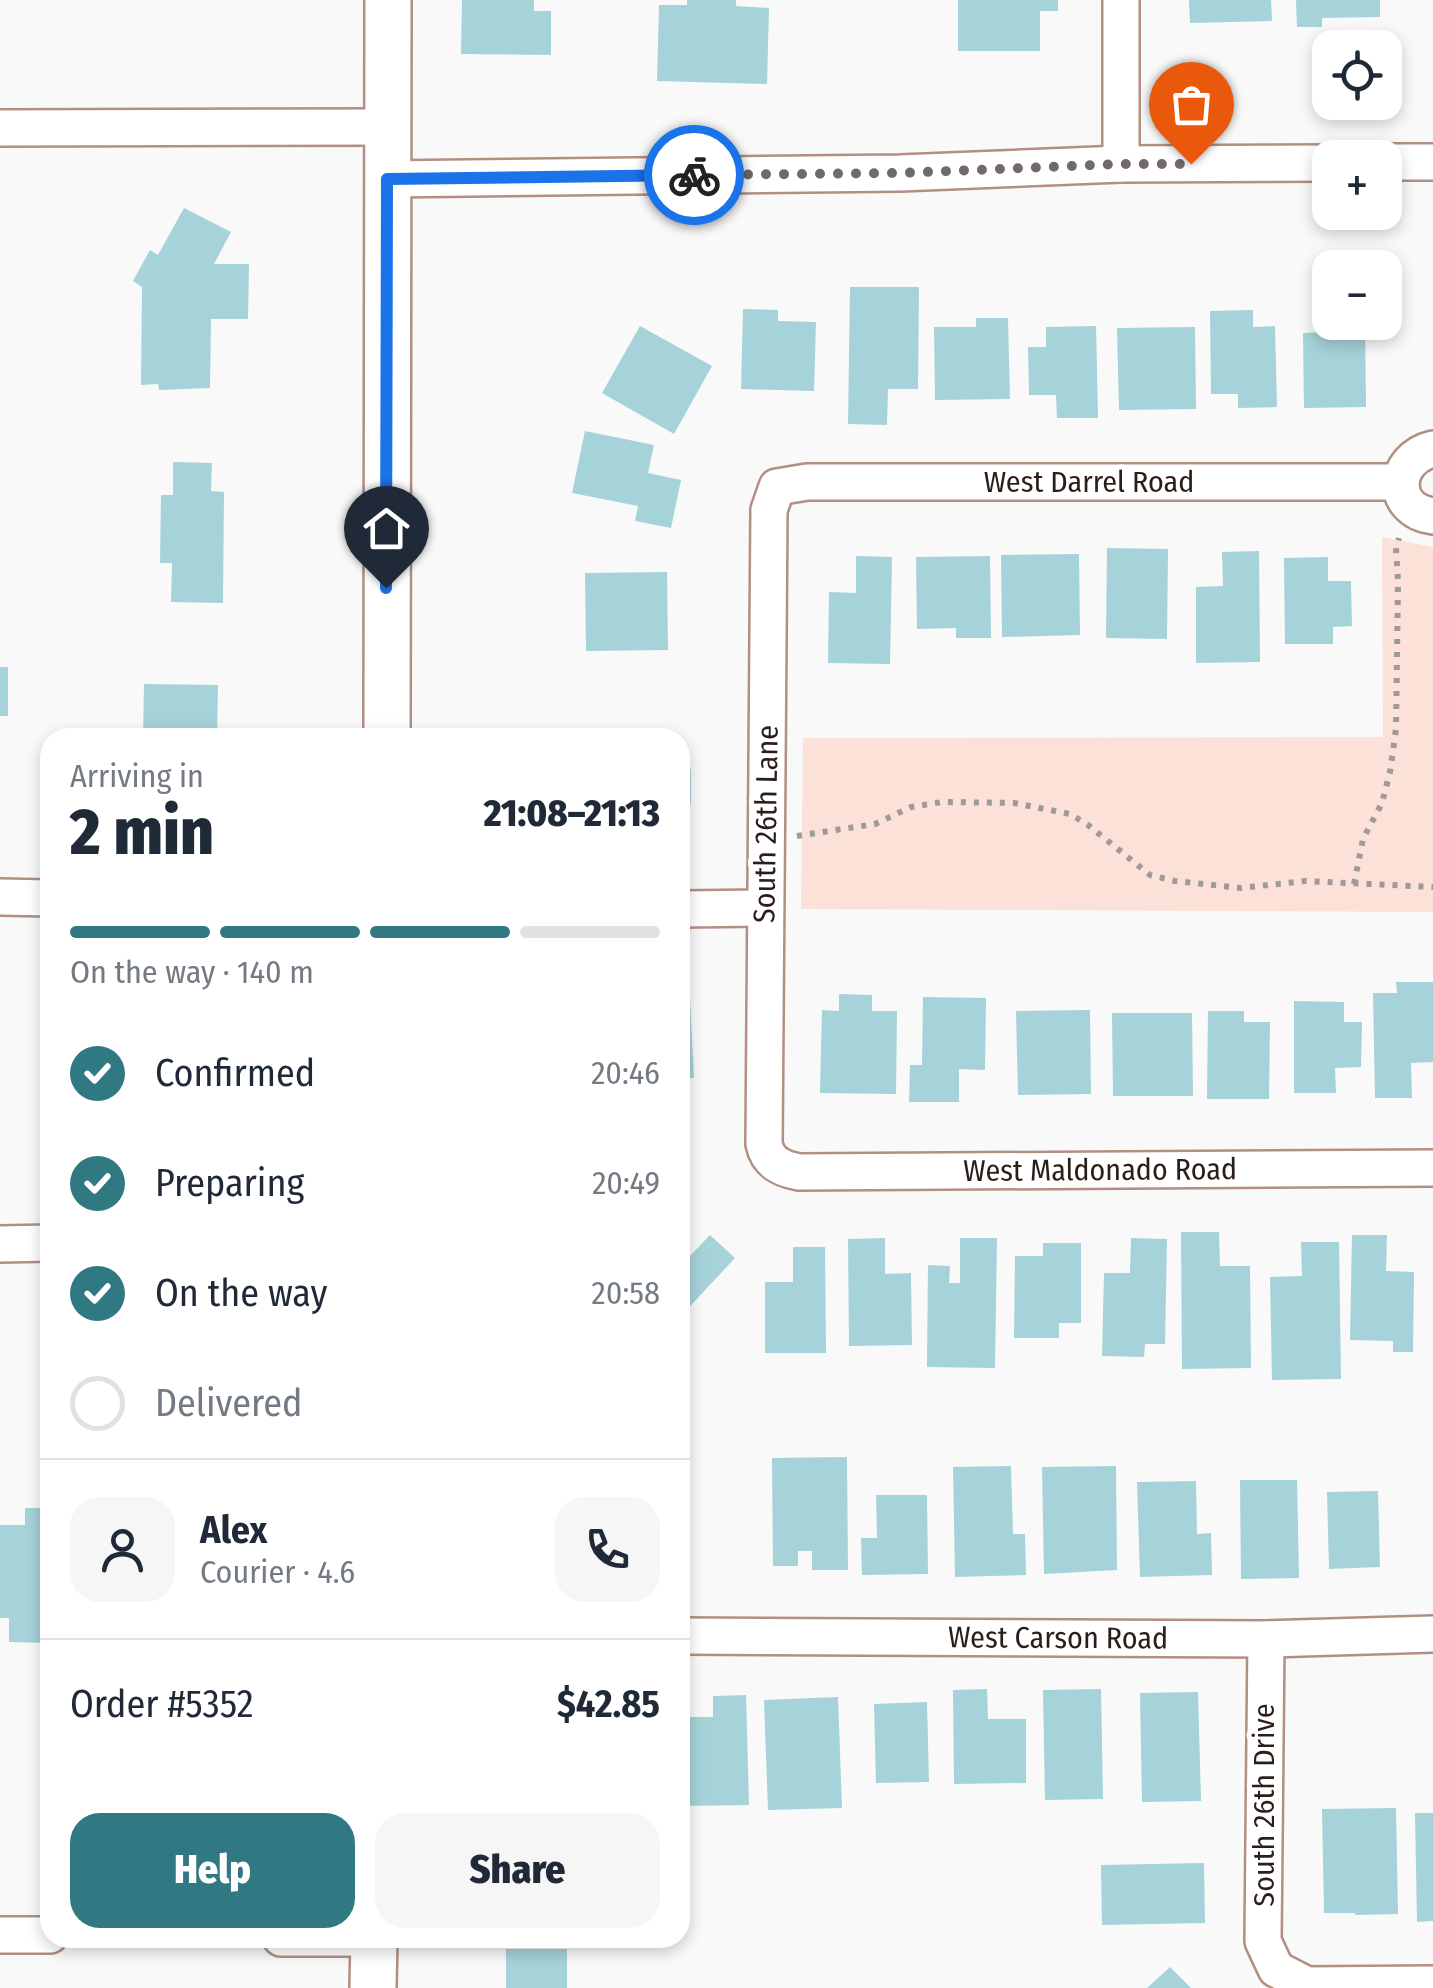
<!DOCTYPE html>
<html lang="en">
<head>
<meta charset="utf-8">
<style>
	body { margin:0; font-family:"Fira Sans Condensed",sans-serif; background:#f6f6f7; color:#1f2937; height:100vh; display:flex; flex-direction:column; font-size:38px; white-space:nowrap }
	* { box-sizing:border-box; margin:0 }
	p { font-size:32px; color:#747a83 }
	.icon { flex:none; width:55px; height:55px; fill:none; stroke:currentColor; stroke-width:2; stroke-linecap:round; stroke-linejoin:round }
	.map { position:relative; flex:1; overflow:hidden }
	.side { position:absolute; left:40px; top:728px; width:650px; height:1220px; display:flex; flex-direction:column; background:#fff; border-radius:30px; box-shadow:0 5px 15px #0003 }
	.side>* { flex:none }
	.controls { position:absolute; left:1312px; top:30px; display:grid; gap:20px }
	.controls a { display:grid; place-items:center; width:90px; height:90px; border-radius:20px; background:#fff; box-shadow:0 5px 15px #0003; font-size:50px }
	.pin { position:absolute; display:grid; place-items:center; width:85px; height:85px; color:#fff; margin:-102px -42px; border-radius:50% 50% 50% 0; rotate:-45deg; box-shadow:0 0 10px #0007 }
	.pin .icon { rotate:45deg }
	.courier { position:absolute; display:grid; place-items:center; width:100px; height:100px; margin:-50px; border:8px solid #1a73e8; border-radius:50%; background:#fff; color:#222; box-shadow:0 2px 12px #0007 }
	.overview em { font-style:normal; font-weight:800 }
	.overview div { display:flex; flex-direction:column-reverse }
	.overview { display:flex; align-items:center; justify-content:space-between; height:170px; padding:0 30px }
	h1 { font-size:65px; font-weight:800; line-height:75px }
	.bar { display:grid; grid-template-columns:repeat(4,1fr); gap:15px 10px; align-content:center; height:120px; padding:0 30px }
	.bar i { height:12px; border-radius:8px; background:#e0e1e3 }
	.bar .active { background:#307882 }
	.bar p { grid-column:span 4 }
	.line { display:flex; align-items:center; gap:25px; padding:0 30px; border-top:2px solid #e0e1e3 }
	.line div { flex:1 }
	.round { display:grid; place-items:center; flex:none; width:105px; height:105px; border-radius:30px; background:#f6f6f7 }
	ol { padding:0 30px; list-style:none }
	li { display:flex; align-items:center; gap:30px; height:110px }
	li p { margin-inline-start:auto }
	li .icon { padding:10px; border-radius:50%; background:#307882; color:#fff; stroke-width:4 }
	li:last-child { color:#747a83 }
	li i { width:55px; height:55px; border:5px solid #e0e1e3; border-radius:50% }
	.button { display:flex; gap:20px; margin-top:auto; padding:20px 30px }
	.button a { flex:1; height:115px; border-radius:30px; background:#307882; color:#fff; font-size:40px; font-weight:800; line-height:115px; text-align:center }
	.button a+a { background:#f6f6f7; color:#1f2937 }
	.map>svg:first-child { display:block }
</style>
</head>
<body>
<div class="map">
<svg width="1433" height="1988" viewBox="0 0 1433 1988">
	<rect width="100%" height="100%" fill="#f9f9f9"/>
	<path fill="#fbe1d7" d="M1382 537 1433 547V912L801 909 803 738 1383 737Z"/>
	<path fill="#a6d2d9" d="M462 0H534V11H551V55L461 54Z
		M687 0H736V6L769 8 767 84 657 81 659 5H687Z
		M958 0H1058V11H1040V51H958Z
		M1189 0H1271L1272 21 1190 23Z
		M1296 0H1380V17L1322 18V27H1297Z
		M184 208 231 232 214 264H249L248 319H211L210 388 159 390 158 384 141 385 142 287 133 281 150 250 158 255Z
		M850 287H919L918 389H888L887 425 848 424Z
		M743 309 778 310V321L816 322 814 391 741 389Z
		M1253 310V327L1275 326 1277 407 1238 408V394H1211L1210 311Z
		M976 318H1008L1010 399 935 400 934 327H976Z
		M1323 320H1330V322H1365L1366 407 1304 408 1303 333 1323 332Z
		M640 326 712 366 674 434 602 393Z
		M1096 326 1098 418H1057L1056 395H1029L1028 347H1046V327Z
		M1195 327 1196 409 1119 410 1117 328Z
		M585 431 654 445 648 473 681 480 671 528 635 521 638 506 572 493Z
		M173 462 212 463 211 491 224 492 223 603 171 602 172 563H160L161 495H173Z
		M1107 548 1168 549 1167 639 1106 638Z
		M1259 551 1260 662 1196 663V587L1223 586 1222 552Z
		M1079 554 1080 635 1002 637 1001 555Z
		M856 556 892 557 890 664 828 663 829 592 856 593Z
		M990 556 991 638H956V628L917 629 916 557Z
		M1328 557V581H1351L1352 626 1333 627V644H1285L1284 558Z
		M667 572 668 650 586 651 585 573Z
		M0 667H8V716H0Z
		M144 684 218 685 217 738H143Z
		M680 769H691V803H680Z
		M1396 982H1433V1062L1411 1063 1412 1098H1375L1373 993H1397Z
		M839 994 872 995V1011H897L896 1094 820 1093 822 1010 839 1011Z
		M923 997 986 998 985 1070 959 1069V1102H909L910 1065H922Z
		M690 999 694 1078H680V1000Z
		M1294 1001 1344 1002V1022H1362L1361 1067 1335 1068 1336 1093H1294Z
		M1090 1010 1091 1094 1018 1095 1016 1011Z
		M1208 1011H1244V1022H1270L1269 1099H1207Z
		M1112 1013H1192L1193 1096H1113Z
		M1181 1232H1219L1220 1266H1250L1251 1368 1182 1369Z
		M710 1235 735 1258 680 1317V1251L688 1258Z
		M1352 1235H1387L1386 1271 1414 1272 1413 1352H1393V1341L1350 1340Z
		M885 1238V1274L911 1273 912 1345 849 1346 848 1239Z
		M960 1238H997L995 1368 927 1367 928 1265 950 1266 949 1283H960Z
		M1131 1238 1167 1239 1165 1344H1145L1144 1357 1102 1356 1104 1273H1130Z
		M1301 1242H1339L1341 1379 1272 1380 1270 1277 1302 1276Z
		M1043 1243H1081V1323H1059V1338H1014L1015 1256H1043Z
		M793 1247H825L826 1353H765V1282H793Z
		M847 1457 848 1570H812V1551H798V1566H773L772 1458Z
		M1011 1466 1013 1534H1025L1026 1575 955 1577 953 1467Z
		M1116 1466 1117 1570 1044 1574 1042 1467Z
		M1240 1480H1297L1299 1578 1241 1579Z
		M1196 1481 1197 1534 1211 1533 1212 1575 1140 1577 1137 1482Z
		M1378 1491 1380 1567 1329 1569 1327 1492Z
		M876 1495H927L928 1574 862 1575 861 1538H877Z
		M25 1508H50V1643L9 1642V1618H0V1525H25Z
		M987 1689 988 1719H1026V1783L954 1784 953 1690Z
		M1101 1689 1103 1799 1045 1800 1043 1690Z
		M1198 1692 1201 1801 1142 1802 1140 1693Z
		M746 1695 749 1805 680 1806V1717H713V1696Z
		M838 1697 842 1808 768 1810 764 1700Z
		M927 1702 929 1782 876 1783 874 1704Z
		M1396 1808 1398 1914 1355 1915V1913H1324L1322 1809Z
		M1415 1813H1433V1921L1417 1922Z
		M1204 1863 1205 1923 1102 1925 1101 1865Z
		M506 1949H567V1988H506Z
		M1170 1967 1191 1988H1147Z"/>
	<g fill="none" stroke-linecap="round" stroke-linejoin="round">
		<defs>
			<g id="minor">
				<path d="M1121 0V164"/>
				<path d="M0 128 387 127"/>
				<path d="M1385 162H1433"/>
				<path d="M387 179 900 173 1121 164 1330 163"/>
				<path d="M1433 449C1392 459 1389 510 1433 516"/>
				<path id="s1" d="M1401 482H807L777 487 769 510 764 1144C768 1163 782 1169 799 1172L1433 1168"/>
				<path d="M0 897 50 898"/>
				<path d="M680 909 765 908"/>
				<path d="M0 1244 50 1243"/>
				<path id="s2" d="M680 1636 1266 1639 1433 1634"/>
				<path d="M1266 1639 1263 1941 1276 1969 1307 1985 1433 1984"/>
				<path d="M0 1935H50"/>
				<path d="M281 1938H374"/>
			</g>
			<path id="major" d="M387 738 388 0
				M373 1988 374 1938"/>
		</defs>
		<use href="#minor" stroke="#b38f83" stroke-width="40"/>
		<use href="#major" stroke="#b38f83" stroke-width="50"/>
		<path stroke="#9f9997" stroke-width="6" stroke-dasharray="5 8" stroke-linecap="butt" d="M797 836 875 824 911 807 942 802 1014 803 1070 814 1088 825 1150 875 1175 881 1241 888 1305 881 1433 887
			M1354 884 1363 839 1382 803 1390 772 1396 729 1398 581 1396 548 1399 538"/>
		<use href="#minor" stroke="#fff" stroke-width="35"/>
		<use href="#major" stroke="#fff" stroke-width="45"/>
	</g>
	<g fill="none" stroke-linecap="round" stroke-linejoin="round">
		<path stroke="#736a67" stroke-width="10" stroke-dasharray="0 18" d="M694 175 900 173 1121 164H1191"/>
		<path stroke="#1a73e8" stroke-width="12" d="M386 588 387 179 694 175"/>
	</g>
	<g text-anchor="middle" stroke-width="10" stroke-linejoin="round" paint-order="stroke">
		<g font-size="30" fill="#2b1d18" stroke="#fff">
			<text x="1089" y="492">West Darrel Road</text>
			<text transform="translate(766 824) rotate(-89)" y="10">South 26th Lane</text>
			<text dy="10" stroke="none"><textPath href="#s1" startOffset="1632">West Maldonado Road</textPath></text>
			<text dy="10" stroke="none"><textPath href="#s2" startOffset="378">West Carson Road</textPath></text>
			<text transform="translate(1264 1805) rotate(-90)" y="10">South 26th Drive</text>
		</g>
	</g>
</svg>
<div class="controls">
<a><svg class="icon" aria-label="locate" viewBox="0 0 24 24"><circle cx="12" cy="12" r="6"/><path d="M12 2v4M12 18v4M2 12h4M18 12h4"/></svg></a>
<a>+</a>
<a>−</a>
</div>
<div class="pin" style="left:1191px;top:164px;background:#ea580c"><svg class="icon" aria-label="bag" viewBox="0 0 24 24"><path d="M5 8h14l-1 12H6zM9 8a3 3 0 0 1 6 0"/></svg></div>
<div class="pin" style="left:386px;top:588px;background:#1f2937"><svg class="icon" aria-label="home" viewBox="0 0 24 24"><path d="M3 11l9-7 9 7M6 9v11h12V9"/></svg></div>
<div class="courier" style="left:694px;top:175px"><svg class="icon" aria-label="bike" viewBox="0 0 24 24"><circle cx="6" cy="16" r="4"/><circle cx="18" cy="16" r="4"/><path d="M6 16l4-8h5l3 8M10 8l3 8H6M13 5h3"/></svg></div>
<section class="side">
<div class="overview"><div><h1>2 min</h1><p>Arriving in</p></div><em>21:08–21:13</em></div>
<div class="bar"><i class="active"></i><i class="active"></i><i class="active"></i><i></i><p>On the way · 140 m</p></div>
<ol>
<li><svg class="icon" aria-label="check" viewBox="0 0 24 24"><path d="M5 12l5 5 9-10"/></svg>Confirmed<p>20:46</p></li>
<li><svg class="icon" aria-label="check" viewBox="0 0 24 24"><path d="M5 12l5 5 9-10"/></svg>Preparing<p>20:49</p></li>
<li><svg class="icon" aria-label="check" viewBox="0 0 24 24"><path d="M5 12l5 5 9-10"/></svg>On the way<p>20:58</p></li>
<li><i></i>Delivered</li>
</ol>
<div class="line" style="height:180px"><a class="round"><svg class="icon" aria-label="person" viewBox="0 0 24 24"><circle cx="12" cy="8" r="4"/><path d="M4 21q1-7 8-7t8 7"/></svg></a><div><b>Alex</b><p>Courier · 4.6</p></div><a class="round"><svg class="icon" aria-label="phone" viewBox="0 0 24 24"><path d="M5 4h4l2 5-3 2q2 4 5 5l2-3 5 2v4C11 20 4 13 5 4z"/></svg></a></div>
<div class="line" style="height:130px"><div>Order #5352</div><b>$42.85</b></div>
<div class="button"><a>Help</a><a>Share</a></div>
</section>
</div>
</body>
</html>
